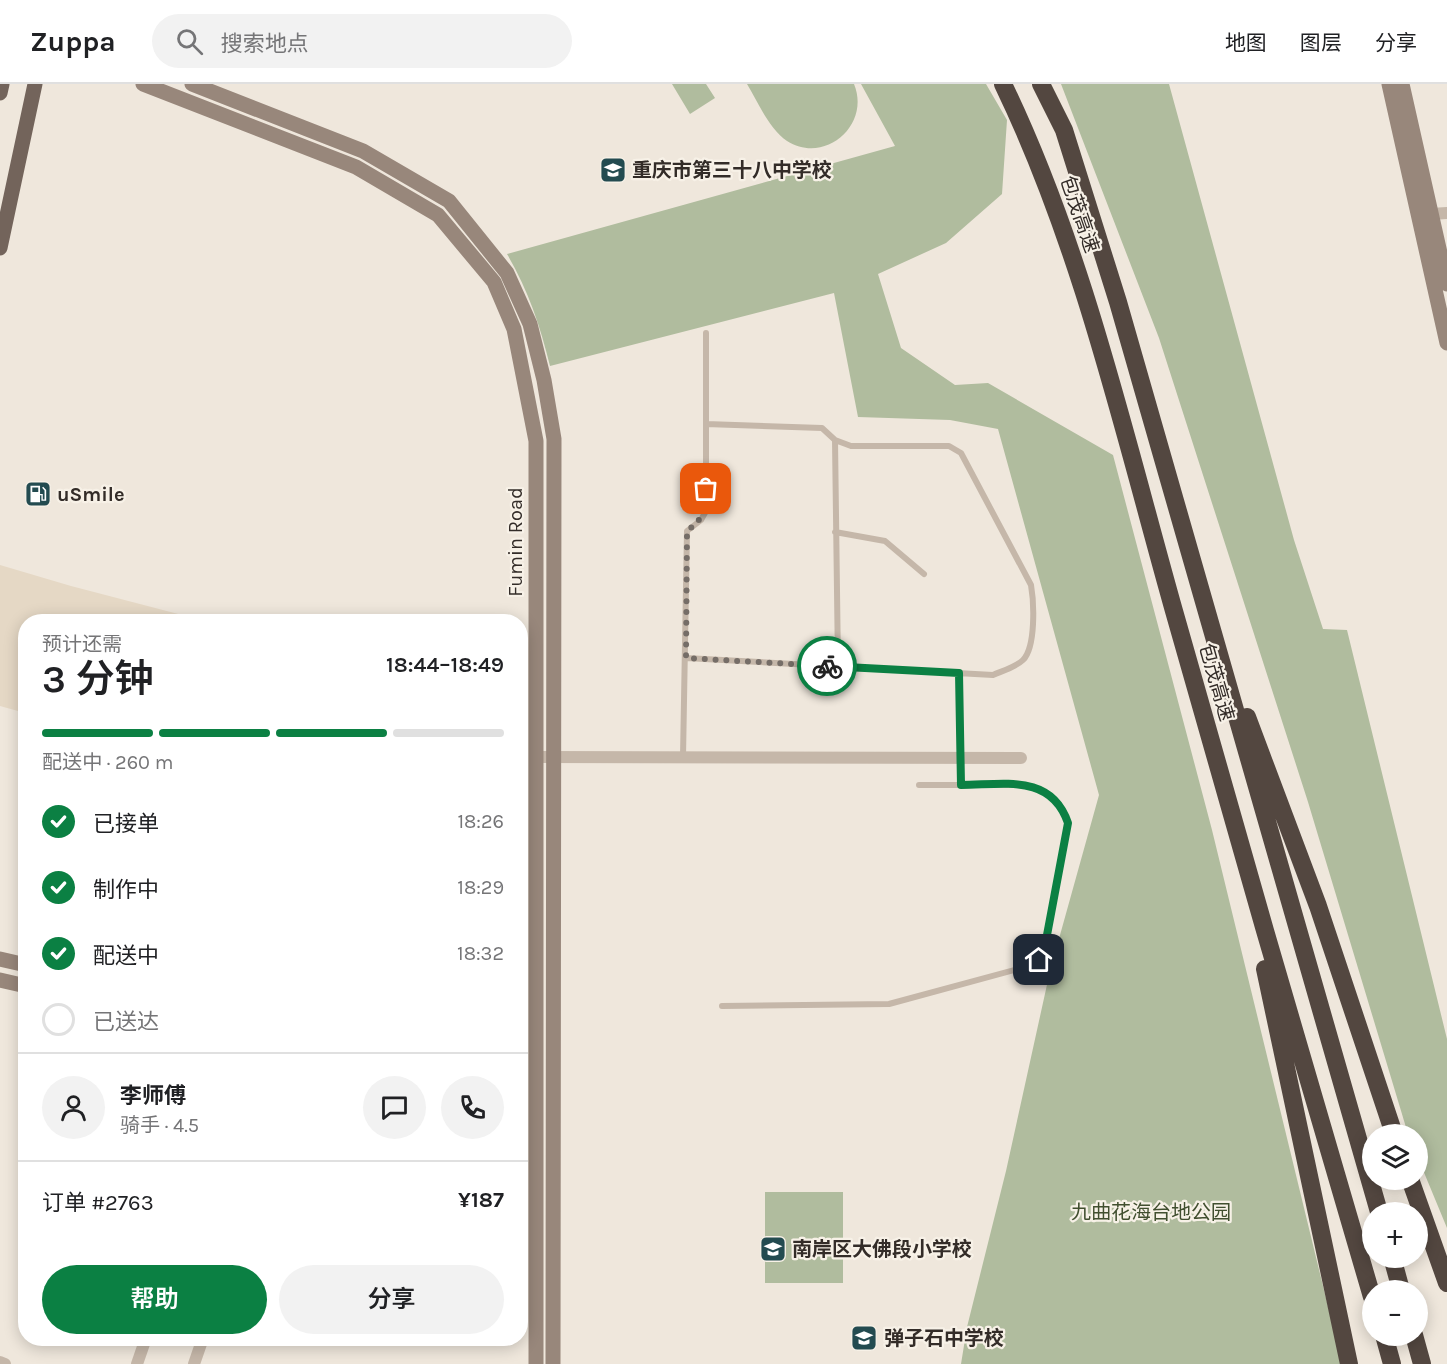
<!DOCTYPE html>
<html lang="zh">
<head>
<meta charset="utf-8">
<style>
	body { margin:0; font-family:Karla,"Noto Sans SC",sans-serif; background:#f2f2f2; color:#202124; height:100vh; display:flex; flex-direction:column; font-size:22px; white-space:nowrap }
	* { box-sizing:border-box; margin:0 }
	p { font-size:20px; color:#757577 }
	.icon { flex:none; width:33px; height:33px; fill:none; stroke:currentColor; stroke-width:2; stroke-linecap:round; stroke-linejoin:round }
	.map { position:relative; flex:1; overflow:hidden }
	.drawer { position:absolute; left:18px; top:530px; width:510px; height:732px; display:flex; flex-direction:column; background:#fff; border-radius:24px; box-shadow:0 3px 15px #0003 }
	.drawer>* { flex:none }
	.controls { position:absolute; left:1362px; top:1040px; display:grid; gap:12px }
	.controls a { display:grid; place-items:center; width:66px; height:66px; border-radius:50%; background:#fff; box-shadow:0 3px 15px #0003; font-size:30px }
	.pin { position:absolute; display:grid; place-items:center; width:51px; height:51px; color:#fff; margin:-26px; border-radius:12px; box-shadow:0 3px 9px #0006 }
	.courier { position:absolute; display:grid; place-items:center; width:60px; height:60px; margin:-30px; border:4px solid #0b8043; border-radius:50%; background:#fff; color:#222; box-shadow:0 2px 8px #0007 }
	.overview em { font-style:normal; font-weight:600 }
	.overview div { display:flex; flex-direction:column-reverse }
	.overview { display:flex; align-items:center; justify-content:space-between; height:102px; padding:0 24px }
	h1 { font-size:39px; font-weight:600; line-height:45px }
	.bar { display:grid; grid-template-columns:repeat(4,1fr); gap:9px 6px; align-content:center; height:72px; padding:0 24px }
	.bar i { height:8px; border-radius:4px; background:#e0e0e0 }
	.bar .on { background:#0b8043 }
	.bar p { grid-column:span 4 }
	.line { display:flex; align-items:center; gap:15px; padding:0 24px; border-top:2px solid #e0e0e0 }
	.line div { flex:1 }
	.round { display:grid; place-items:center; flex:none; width:63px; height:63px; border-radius:32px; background:#f2f2f2 }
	ol { padding:0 24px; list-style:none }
	li { display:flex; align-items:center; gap:18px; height:66px }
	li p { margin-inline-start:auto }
	li .icon { padding:6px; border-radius:50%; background:#0b8043; color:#fff; stroke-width:4 }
	li:last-child { color:#757577 }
	li i { width:33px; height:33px; border:3px solid #e0e0e0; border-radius:50% }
	.primary-button { display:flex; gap:12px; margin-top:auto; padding:12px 24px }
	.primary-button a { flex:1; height:69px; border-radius:36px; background:#0b8043; color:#fff; font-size:24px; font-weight:600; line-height:69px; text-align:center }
	.primary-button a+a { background:#f2f2f2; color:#202124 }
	header { display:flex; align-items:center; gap:36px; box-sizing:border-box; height:84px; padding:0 30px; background:#fff; border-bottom:2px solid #e0e0e0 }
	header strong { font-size:28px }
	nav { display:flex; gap:33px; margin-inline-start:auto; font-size:21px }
	.search { width:420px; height:54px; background:#f2f2f2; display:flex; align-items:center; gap:15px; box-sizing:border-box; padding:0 21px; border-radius:33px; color:#757577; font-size:22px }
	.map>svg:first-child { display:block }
</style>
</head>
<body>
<header>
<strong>Zuppa</strong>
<div class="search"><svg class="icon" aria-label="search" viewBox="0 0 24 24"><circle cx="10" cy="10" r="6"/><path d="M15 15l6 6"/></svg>搜索地点</div>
<nav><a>地图</a><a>图层</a><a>分享</a></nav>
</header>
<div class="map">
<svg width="1447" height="1280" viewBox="0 0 1447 1280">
	<rect width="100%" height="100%" fill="#efe7dc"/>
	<path fill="#b0bc9e" d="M672 0H706L715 14 690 30Z
		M747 0H854C871 41 825 81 787 57 769 45 758 18 747 0Z
		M861 0H986L1007 36 1002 110 946 159 878 190 901 264 955 301 988 299 1113 371 1212 746 1342 1280H961L967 1243 1006 1087 1050 887 1099 711 998 345 950 336 858 333 834 209 550 282C540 241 528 206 507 170L895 62Z
		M1061 0H1169L1294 456 1323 545 1347 546 1447 955V1144L1418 1074V1050H1408L1308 718 1159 254Z
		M765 1108H843V1199H765Z"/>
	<path fill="#e5d8c5" d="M0 481 71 502 205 537H26L25 629 0 622Z"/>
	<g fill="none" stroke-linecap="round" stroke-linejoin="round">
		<path stroke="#c5b7a9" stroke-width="6" d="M835 356 838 582
			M835 448 885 457 924 490
			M686 574 993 591C1002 587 1016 583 1023 576 1036 563 1034 518 1031 501L961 369 949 362H851L835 356 822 344 706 340
			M959 589 961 701
			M683 673 687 447 701 436 706 427V249
			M722 922 889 920 1029 882 1039 876 1044 867 1068 739C1061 717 1047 706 1025 701H919"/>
		<path stroke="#c5b7a9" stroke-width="12" d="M1431 130 1447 129
			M535 673 1021 674
			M0 1278 5 1280
			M137 1280 146 1254
			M194 1280 203 1254"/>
		<path stroke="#98877b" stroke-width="15" d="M143 0 356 83 438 131 494 198 514 245 536 357V1280
			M192 0 363 67 449 117 507 189 530 240 544 296 554 355 553 1280
			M1389 0 1447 259
			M1402 0 1447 200
			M0 875 26 881
			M0 896 26 902"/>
		<path stroke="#73645b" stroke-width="15" d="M0 9 2 0
			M0 164 35 0"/>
		<path stroke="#534740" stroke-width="18" d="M1003 0C1083 166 1124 350 1174 527 1238 756 1305 985 1372 1213
			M1041 0 1064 46 1118 218 1379 1128
			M1247 633 1318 822 1394 1050
			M1265 885 1349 1280
			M1410 1095 1447 1199
			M1392 1173 1401 1206
			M1384 1251 1392 1280
			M1414 1251 1422 1280"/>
	</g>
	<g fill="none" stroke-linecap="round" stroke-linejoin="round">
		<path stroke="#756d67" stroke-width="6" stroke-dasharray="0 10.8" d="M706 405C706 426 704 434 687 447L686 574 827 582"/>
		<path stroke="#0b8043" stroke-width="8" d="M827 582 959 589 961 701C1003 701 1051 689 1068 739L1044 867 1039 876"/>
	</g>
	<defs>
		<symbol id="school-square" viewBox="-11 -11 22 22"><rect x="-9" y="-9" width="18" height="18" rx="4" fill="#234b50" stroke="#f7f1e7"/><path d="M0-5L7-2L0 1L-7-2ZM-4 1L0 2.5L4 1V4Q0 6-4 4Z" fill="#fff"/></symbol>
		<symbol id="fuel-square" viewBox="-11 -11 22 22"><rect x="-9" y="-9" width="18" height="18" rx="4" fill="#234b50" stroke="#f7f1e7"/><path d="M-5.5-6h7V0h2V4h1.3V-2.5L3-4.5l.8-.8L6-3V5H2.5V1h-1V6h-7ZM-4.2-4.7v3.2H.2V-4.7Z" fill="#fff"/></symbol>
	</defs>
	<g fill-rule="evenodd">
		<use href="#school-square" x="598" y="71" width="30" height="30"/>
		<use href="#fuel-square" x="23" y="395" width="30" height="30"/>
		<use href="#school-square" x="758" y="1150" width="30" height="30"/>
		<use href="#school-square" x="849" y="1239" width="30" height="30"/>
	</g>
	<g text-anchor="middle" stroke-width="4.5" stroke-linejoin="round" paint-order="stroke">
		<g font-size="20" font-weight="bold" fill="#332c28" stroke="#f7f1e7" text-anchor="start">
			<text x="632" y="93">重庆市第三十八中学校</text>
			<text x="57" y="417">uSmile</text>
			<text x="792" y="1172">南岸区大佛段小学校</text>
			<text x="884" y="1261">弹子石中学校</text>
		</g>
		<g font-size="20" fill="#332c28" stroke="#f7f1e7">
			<text transform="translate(1080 130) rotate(71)" y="7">包茂高速</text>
			<text transform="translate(515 458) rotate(-90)" y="7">Fumin Road</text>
			<text transform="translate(1217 598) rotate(74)" y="7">包茂高速</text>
		</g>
		<g font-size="20" fill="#414f2f" stroke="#f7f1e7">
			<text x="1151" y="1135">九曲花海台地公园</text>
		</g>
	</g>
</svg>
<div class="controls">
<a><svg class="icon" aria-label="layers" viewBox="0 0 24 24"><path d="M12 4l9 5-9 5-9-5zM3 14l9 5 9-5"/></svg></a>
<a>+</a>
<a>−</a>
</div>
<div class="pin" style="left:706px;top:405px;background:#ea580c"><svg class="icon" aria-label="bag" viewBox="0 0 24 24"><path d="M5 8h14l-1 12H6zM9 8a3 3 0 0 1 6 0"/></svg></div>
<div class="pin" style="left:1039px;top:876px;background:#1f2937"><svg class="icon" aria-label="home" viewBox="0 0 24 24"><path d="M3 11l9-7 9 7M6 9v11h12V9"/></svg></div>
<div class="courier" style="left:827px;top:582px"><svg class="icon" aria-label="bike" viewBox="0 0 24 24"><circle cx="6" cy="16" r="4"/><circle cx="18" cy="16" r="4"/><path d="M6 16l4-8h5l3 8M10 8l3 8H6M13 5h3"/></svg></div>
<section class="drawer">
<div class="overview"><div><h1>3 分钟</h1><p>预计还需</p></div><em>18:44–18:49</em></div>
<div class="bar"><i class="on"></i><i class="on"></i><i class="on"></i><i></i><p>配送中 · 260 m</p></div>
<ol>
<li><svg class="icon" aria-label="check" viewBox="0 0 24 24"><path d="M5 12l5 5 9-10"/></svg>已接单<p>18:26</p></li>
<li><svg class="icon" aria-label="check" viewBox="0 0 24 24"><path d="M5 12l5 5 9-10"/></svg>制作中<p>18:29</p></li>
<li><svg class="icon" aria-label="check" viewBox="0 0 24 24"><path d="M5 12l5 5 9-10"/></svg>配送中<p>18:32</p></li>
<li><i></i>已送达</li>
</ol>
<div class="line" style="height:108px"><a class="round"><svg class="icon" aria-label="person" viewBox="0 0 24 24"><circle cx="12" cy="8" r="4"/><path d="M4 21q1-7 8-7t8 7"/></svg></a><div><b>李师傅</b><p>骑手 · 4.5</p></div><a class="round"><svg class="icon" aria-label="chat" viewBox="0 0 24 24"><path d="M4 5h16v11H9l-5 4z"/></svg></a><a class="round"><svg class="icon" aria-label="phone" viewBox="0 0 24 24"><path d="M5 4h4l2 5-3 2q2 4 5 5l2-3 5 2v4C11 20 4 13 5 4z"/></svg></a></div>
<div class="line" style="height:78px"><div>订单 #2763</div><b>¥187</b></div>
<div class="primary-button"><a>帮助</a><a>分享</a></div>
</section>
</div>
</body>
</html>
